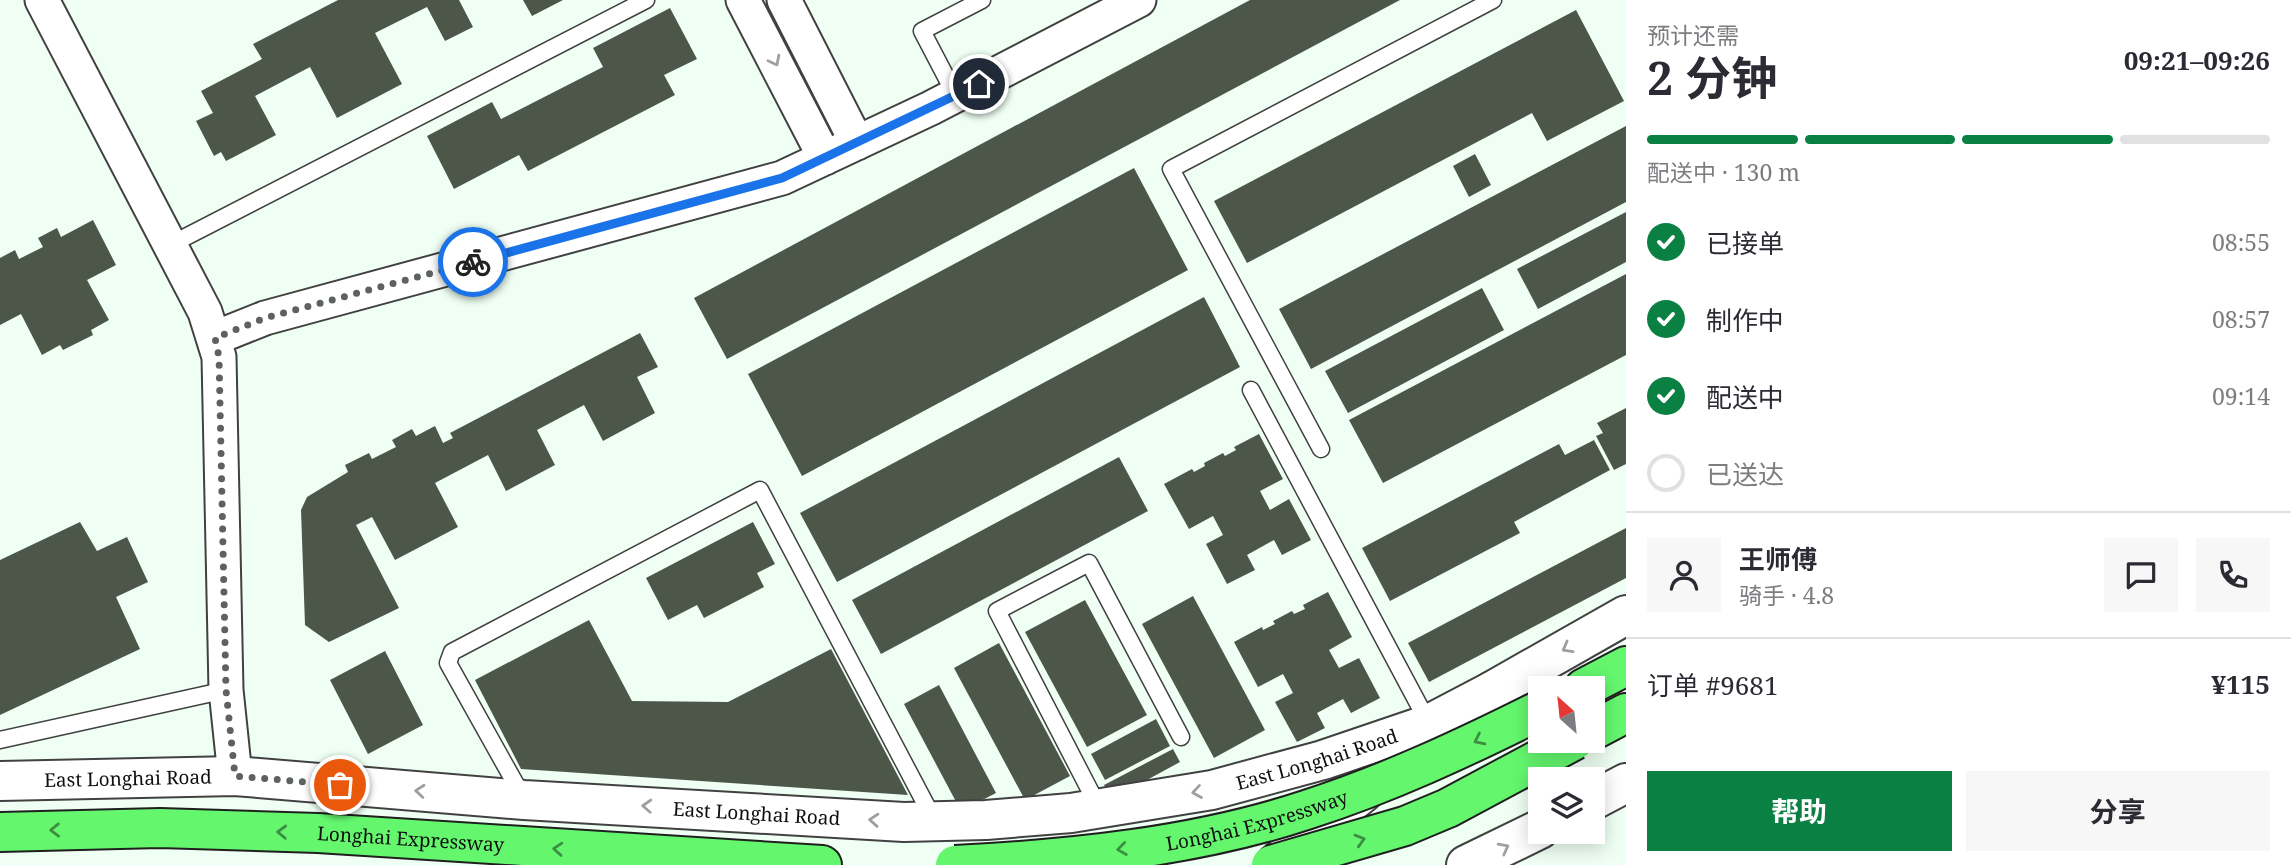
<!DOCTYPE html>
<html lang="zh">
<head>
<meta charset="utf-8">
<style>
	body { margin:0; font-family:"Noto Serif","Noto Sans SC",serif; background:#f7f7f7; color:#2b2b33; height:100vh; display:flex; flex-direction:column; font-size:26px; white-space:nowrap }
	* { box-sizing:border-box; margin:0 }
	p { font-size:23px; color:#7c7c81 }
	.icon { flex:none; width:38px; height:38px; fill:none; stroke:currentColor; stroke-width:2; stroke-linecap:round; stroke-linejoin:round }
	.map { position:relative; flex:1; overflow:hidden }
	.details { display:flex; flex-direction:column; background:#fff; width:665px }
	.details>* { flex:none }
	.needle { width:46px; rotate:333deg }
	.controls { position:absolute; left:1528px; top:676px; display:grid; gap:14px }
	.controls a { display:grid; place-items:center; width:77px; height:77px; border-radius:0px; background:#fff; box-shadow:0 4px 18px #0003; font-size:35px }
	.pin { position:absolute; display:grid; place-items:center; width:60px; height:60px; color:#fff; margin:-30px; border:4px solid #fff; border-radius:50%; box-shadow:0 2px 7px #0007 }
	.courier { position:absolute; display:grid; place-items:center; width:70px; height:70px; margin:-35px; border:5px solid #1a73e8; border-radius:50%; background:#fff; color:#222; box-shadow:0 2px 9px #0007 }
	.headline em { font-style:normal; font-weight:700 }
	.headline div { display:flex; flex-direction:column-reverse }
	.headline { display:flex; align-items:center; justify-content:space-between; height:119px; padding:0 21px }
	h1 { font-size:46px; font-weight:700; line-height:52px }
	.bar { display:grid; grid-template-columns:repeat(4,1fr); gap:10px 7px; align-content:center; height:84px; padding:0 21px }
	.bar i { height:9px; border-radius:5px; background:#e1e1e2 }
	.bar .on { background:#0b8043 }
	.bar p { grid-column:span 4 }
	.line { display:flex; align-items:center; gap:18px; padding:0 21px; border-top:2px solid #e1e1e2 }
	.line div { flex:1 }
	.round { display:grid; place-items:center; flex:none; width:74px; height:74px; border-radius:0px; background:#f7f7f7 }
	ol { padding:0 21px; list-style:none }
	li { display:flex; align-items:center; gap:21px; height:77px }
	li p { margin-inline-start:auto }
	li .icon { padding:7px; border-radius:50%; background:#0b8043; color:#fff; stroke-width:4 }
	li:last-child { color:#7c7c81 }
	li i { width:38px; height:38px; border:4px solid #e1e1e2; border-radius:50% }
	.action { display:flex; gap:14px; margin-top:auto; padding:14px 21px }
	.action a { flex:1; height:80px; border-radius:0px; background:#0b8043; color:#fff; font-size:28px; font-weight:700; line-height:80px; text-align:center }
	.action a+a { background:#f7f7f7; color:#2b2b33 }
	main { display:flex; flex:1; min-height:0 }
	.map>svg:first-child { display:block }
</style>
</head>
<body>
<main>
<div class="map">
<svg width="1626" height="865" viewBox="0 0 1626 865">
	<rect width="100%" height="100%" fill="#effff3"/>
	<path fill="#4c574a" d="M338 0H459L473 27 445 41 427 7 375 33 402 84 337 118 310 67 255 96 276 135 226 161 221 152 214 156 196 121 213 113 201 91 262 59 253 44Z
		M523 0H563L532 16Z
		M1250 0H1400L727 359 694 298Z
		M670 8 697 59 664 75 675 95 528 171 519 155 454 189 427 136 492 102 501 119 603 67 593 48Z
		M1576 10 1624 101 1547 141 1532 113 1247 263 1214 201Z
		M1626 126V202L1311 369 1279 309Z
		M1475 154 1491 185 1469 197 1453 166Z
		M1134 168 1188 270 802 476 748 374Z
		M1626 212V262L1538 309 1517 269Z
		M93 220 116 265 87 280 109 320 91 330 93 335 63 350 60 345 42 355 21 314 0 325V258L15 250 19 259 43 247 38 238 57 228 61 237Z
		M1626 274V355L1383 483 1349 420Z
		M1482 288 1504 330 1348 413 1325 371Z
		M1204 297 1240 367 837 582 800 513Z
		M640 333 658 367 637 377 655 413 603 441 584 405 537 430 555 465 506 491 488 455 435 483 458 527 395 560 372 517 356 525 399 608 329 642 305 625 301 510 307 497 348 472 345 465 369 453 372 459 396 447 392 440 412 429 416 436 435 426 443 443 453 438 450 433Z
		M1626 408V464L1614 470 1596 436 1603 433 1597 423Z
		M1259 434 1283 479 1260 491 1270 510 1289 499 1311 540 1282 555 1274 540 1247 555 1255 570 1227 584 1206 544 1223 535 1213 516 1189 529 1164 484 1192 469 1194 472 1205 466 1204 463 1223 453 1225 456 1236 450 1234 447Z
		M1594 440 1610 470 1514 522 1520 533 1390 601 1362 548 1559 444 1565 455Z
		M1119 457 1148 511 881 654 852 600Z
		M80 522 97 551 127 537 148 582 116 597 140 649 0 715V560Z
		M753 522 775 564 757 573 764 587 704 618 697 605 668 620 646 578Z
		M1626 528V578L1429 682 1408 643Z
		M1328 592 1352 637 1329 650 1339 668 1359 658 1380 698 1351 713 1343 699 1317 713 1325 728 1297 742 1275 702 1293 693 1283 674 1258 687 1234 642 1262 627 1263 630 1275 624 1273 621 1292 611 1294 614 1305 609 1303 605Z
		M1193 596 1265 730 1214 758 1142 624Z
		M1085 600 1147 715 1087 747 1025 632Z
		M589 620 632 701 728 702 831 649 908 795 521 769 475 680Z
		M999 643 1070 776 1025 800 954 668Z
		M385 651 423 725 368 754 330 680Z
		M939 685 996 793 961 811 904 704Z
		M1156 719 1170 746 1105 780 1091 754Z
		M1173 749 1180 762 1112 799 1104 785Z"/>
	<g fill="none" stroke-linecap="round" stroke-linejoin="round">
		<defs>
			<path id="service" d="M956 96 922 31 982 0
				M170 245 646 0
				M1251 390 1429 724
				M1321 449 1171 169 1493 0
				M0 740 226 690
				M524 799 448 663 452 652 760 490 934 820
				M1099 808 997 611 1089 563 1181 737"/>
			<path id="minor" d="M42 0 205 312 219 357 226 690 235 776
				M743 0 825 158
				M784 0 857 143
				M215 338 265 318 782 178 931 108 1139 0"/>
			<g id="tertiary">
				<path d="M1472 707 1492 691 1626 615"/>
				<path id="s1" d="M0 781 235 776 524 800 904 822 986 820 1071 813 1212 790 1323 760 1429 724 1492 691"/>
				<path d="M1592 801 1626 783"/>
				<path d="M1275 864 1364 792"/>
				<path d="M1466 865 1540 829"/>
			</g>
			<g id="trunk">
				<path d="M1584 688 1626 666"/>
				<path d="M1592 731 1626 713"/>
				<path id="s2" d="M0 832 160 828 318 833 822 865"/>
			</g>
		</defs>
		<use href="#service" stroke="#414141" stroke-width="19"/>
		<use href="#minor" stroke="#414141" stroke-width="37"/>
		<use href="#tertiary" stroke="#414141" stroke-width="42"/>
		<use href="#trunk" stroke="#1f1f1f" stroke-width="42"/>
		<use href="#service" stroke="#fff" stroke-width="16"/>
		<use href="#minor" stroke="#fff" stroke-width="33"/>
		<use href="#tertiary" stroke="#fff" stroke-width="38"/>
		<use href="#trunk" stroke="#64f76e" stroke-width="38"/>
		<defs>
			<g id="trunk-bridge">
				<path id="s3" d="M955 865C1071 859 1194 847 1306 810 1387 784 1464 748 1540 710"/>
				<path d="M1271 865 1405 826 1448 808 1575 740"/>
			</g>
		</defs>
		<use href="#trunk-bridge" stroke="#1f1f1f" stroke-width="42" stroke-linecap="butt"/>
		<use href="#trunk-bridge" stroke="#64f76e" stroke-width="38"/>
	</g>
	<defs><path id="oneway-chevron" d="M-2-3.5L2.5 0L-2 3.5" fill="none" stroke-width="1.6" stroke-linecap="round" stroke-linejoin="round" transform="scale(1.75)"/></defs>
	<g stroke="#9f9f9f">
		<use href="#oneway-chevron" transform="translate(775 61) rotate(63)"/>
		<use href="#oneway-chevron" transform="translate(1567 648) rotate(151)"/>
		<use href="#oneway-chevron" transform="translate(420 791) rotate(-175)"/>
		<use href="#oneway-chevron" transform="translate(1197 792) rotate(171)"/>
		<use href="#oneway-chevron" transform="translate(647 806) rotate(-177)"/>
		<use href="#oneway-chevron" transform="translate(874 820) rotate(-176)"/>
		<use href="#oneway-chevron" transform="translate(1504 848) rotate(-28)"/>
	</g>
	<g stroke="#3d8e43">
		<use href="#oneway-chevron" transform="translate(1479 740) rotate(154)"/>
		<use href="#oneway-chevron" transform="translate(55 830) rotate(179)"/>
		<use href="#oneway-chevron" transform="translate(282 832) rotate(-178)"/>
		<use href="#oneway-chevron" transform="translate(1360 840) rotate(-16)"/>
		<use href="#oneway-chevron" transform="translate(558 849) rotate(-176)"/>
		<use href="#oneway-chevron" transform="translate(1122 849) rotate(172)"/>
	</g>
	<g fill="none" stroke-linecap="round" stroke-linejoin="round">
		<path stroke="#5d625e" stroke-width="7" stroke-dasharray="0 12.6" d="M340 785 235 776 226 690 219 357 215 338 265 318 473 262"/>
		<path stroke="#1a73e8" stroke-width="9" d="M473 262 782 178 979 84"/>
	</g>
	<g text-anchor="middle" stroke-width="7" stroke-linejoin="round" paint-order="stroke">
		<g font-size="19" fill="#0e0e0e" stroke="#fff">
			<text dy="7" stroke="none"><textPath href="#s1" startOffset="1325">East Longhai Road</textPath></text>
			<text dy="7" stroke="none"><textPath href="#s1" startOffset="128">East Longhai Road</textPath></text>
			<text dy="7" stroke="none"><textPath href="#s1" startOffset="758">East Longhai Road</textPath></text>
			<text dy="7" stroke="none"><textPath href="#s3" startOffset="306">Longhai Expressway</textPath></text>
			<text dy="7" stroke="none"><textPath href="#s2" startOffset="411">Longhai Expressway</textPath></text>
		</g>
	</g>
</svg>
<div class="controls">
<a><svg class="needle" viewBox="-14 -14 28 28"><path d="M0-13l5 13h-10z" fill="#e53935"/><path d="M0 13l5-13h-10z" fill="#7c7c81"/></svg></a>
<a><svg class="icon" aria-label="layers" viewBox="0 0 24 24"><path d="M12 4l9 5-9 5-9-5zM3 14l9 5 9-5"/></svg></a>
</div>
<div class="pin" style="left:340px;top:785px;background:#ea580c"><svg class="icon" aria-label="bag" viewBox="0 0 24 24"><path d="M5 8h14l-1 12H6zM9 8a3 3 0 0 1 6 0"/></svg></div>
<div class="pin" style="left:979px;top:84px;background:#1f2937"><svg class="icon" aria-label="home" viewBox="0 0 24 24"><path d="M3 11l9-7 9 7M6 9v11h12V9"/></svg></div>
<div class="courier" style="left:473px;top:262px"><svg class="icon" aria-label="bike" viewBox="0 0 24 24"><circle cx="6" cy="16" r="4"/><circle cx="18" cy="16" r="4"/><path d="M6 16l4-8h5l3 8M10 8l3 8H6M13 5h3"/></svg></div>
</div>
<section class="details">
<div class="headline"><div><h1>2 分钟</h1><p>预计还需</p></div><em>09:21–09:26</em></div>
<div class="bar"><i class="on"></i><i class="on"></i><i class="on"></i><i></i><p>配送中 · 130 m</p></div>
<ol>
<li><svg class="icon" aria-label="check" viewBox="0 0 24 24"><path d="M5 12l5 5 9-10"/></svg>已接单<p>08:55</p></li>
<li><svg class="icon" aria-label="check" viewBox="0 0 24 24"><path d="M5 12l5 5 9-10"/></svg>制作中<p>08:57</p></li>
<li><svg class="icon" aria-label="check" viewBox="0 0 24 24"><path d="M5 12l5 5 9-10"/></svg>配送中<p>09:14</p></li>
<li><i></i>已送达</li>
</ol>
<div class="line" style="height:126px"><a class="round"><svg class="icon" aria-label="person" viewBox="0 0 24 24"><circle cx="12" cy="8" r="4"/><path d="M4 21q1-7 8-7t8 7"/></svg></a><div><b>王师傅</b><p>骑手 · 4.8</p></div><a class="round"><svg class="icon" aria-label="chat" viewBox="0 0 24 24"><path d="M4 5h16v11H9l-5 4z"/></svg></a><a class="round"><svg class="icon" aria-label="phone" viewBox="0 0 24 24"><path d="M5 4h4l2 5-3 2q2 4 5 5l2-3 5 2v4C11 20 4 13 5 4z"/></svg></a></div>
<div class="line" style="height:91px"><div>订单 #9681</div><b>¥115</b></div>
<div class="action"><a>帮助</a><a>分享</a></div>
</section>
</main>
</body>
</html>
